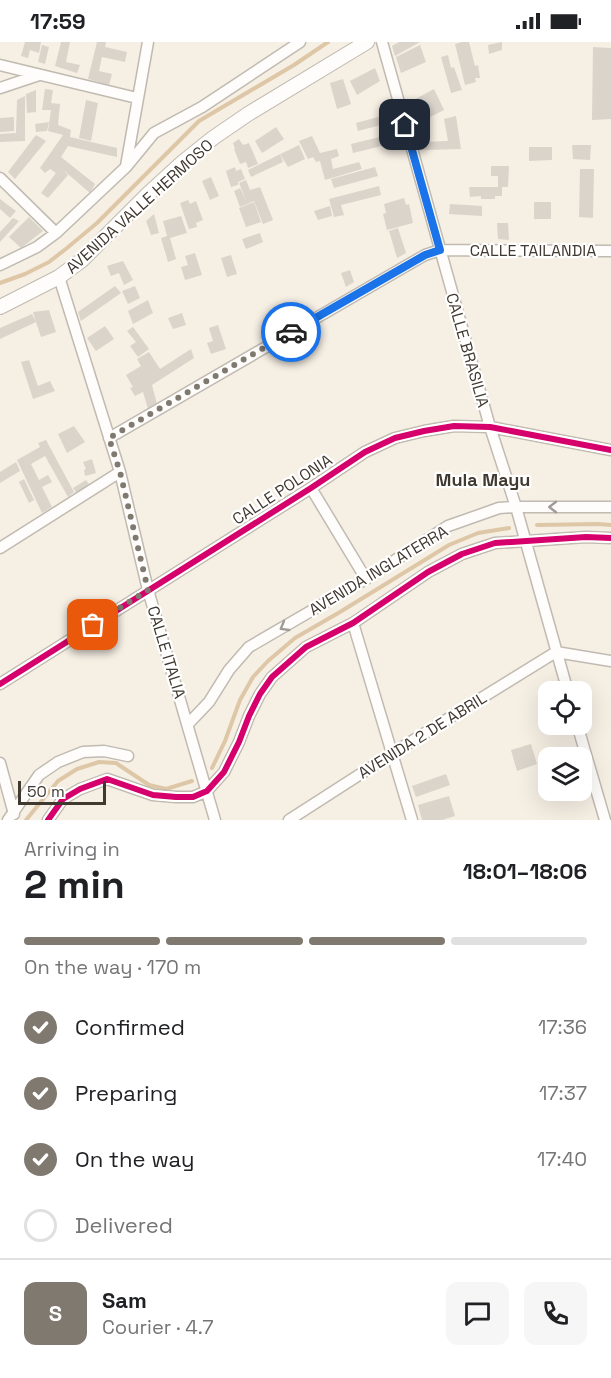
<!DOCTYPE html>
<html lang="en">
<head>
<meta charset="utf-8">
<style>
	body { margin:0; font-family:"Space Grotesk",sans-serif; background:#f6f6f6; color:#202124; height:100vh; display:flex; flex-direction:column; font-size:22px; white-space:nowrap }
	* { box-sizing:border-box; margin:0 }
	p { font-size:20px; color:#757577 }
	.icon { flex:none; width:33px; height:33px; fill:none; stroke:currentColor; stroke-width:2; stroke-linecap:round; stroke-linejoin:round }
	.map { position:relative; height:778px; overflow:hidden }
	.drawer { display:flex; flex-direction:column; background:#fff; flex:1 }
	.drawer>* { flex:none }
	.fabs { position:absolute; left:538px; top:639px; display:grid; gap:12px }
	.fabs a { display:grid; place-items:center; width:54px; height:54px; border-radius:12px; background:#fff; box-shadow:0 6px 24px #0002; font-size:30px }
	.scale { position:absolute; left:18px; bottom:15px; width:88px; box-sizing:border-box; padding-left:6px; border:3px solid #403930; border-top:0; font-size:16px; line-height:21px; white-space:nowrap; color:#403930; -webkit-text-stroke:4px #fff; paint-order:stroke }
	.pin { position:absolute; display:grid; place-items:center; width:51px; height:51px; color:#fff; margin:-26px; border-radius:12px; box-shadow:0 3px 9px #0006 }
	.courier { position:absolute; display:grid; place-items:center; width:60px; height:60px; margin:-30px; border:4px solid #1a73e8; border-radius:50%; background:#fff; color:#222; box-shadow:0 2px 8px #0007 }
	.overview em { font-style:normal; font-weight:600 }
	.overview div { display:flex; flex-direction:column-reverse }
	.overview { display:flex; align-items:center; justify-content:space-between; height:102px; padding:0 24px }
	h1 { font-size:39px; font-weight:600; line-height:45px }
	.bar { display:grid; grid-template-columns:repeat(4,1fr); gap:9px 6px; align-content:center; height:72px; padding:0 24px }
	.bar i { height:8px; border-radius:4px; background:#e0e0e0 }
	.bar .on { background:#80796f }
	.bar p { grid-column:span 4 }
	.line { display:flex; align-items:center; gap:15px; padding:0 24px; border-top:2px solid #e0e0e0 }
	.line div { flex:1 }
	.round { display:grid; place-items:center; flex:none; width:63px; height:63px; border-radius:12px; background:#f6f6f6 }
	ol { padding:0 24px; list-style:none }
	li { display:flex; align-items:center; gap:18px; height:66px }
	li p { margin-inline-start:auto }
	li .icon { padding:6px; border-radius:50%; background:#80796f; color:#fff; stroke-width:4 }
	li:last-child { color:#757577 }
	li i { width:33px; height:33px; border:3px solid #e0e0e0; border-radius:50% }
	.status { display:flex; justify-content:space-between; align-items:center; height:42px; padding:0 30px; background:#fff; direction:ltr }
	.status svg { height:16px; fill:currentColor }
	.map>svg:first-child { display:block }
</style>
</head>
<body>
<div class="status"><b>17:59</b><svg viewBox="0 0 49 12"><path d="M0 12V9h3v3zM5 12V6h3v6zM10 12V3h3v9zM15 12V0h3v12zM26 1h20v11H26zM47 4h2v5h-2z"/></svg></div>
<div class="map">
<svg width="611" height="778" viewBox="0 0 611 778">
	<rect width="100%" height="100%" fill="#f6efe4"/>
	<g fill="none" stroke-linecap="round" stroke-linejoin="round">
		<path stroke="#dec7a6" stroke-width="4" d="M0 241 25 232 49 220 67 206 97 181 199 79 294 23 328 0
			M537 483 598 482 611 483
			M212 726 225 699 240 658 253 635 268 619 295 596 340 570 449 503 478 491 509 486
			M26 778 58 739 77 727 99 720 116 721 149 743 166 747 192 739"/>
	</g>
	<path fill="#dad4cb" d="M25 0H41L39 11 30 8 28 16 21 14Z
		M61 0H70L66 20 80 23 77 31 55 24Z
		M97 0H106L105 5 127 10 125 20 102 15 99 29 112 32 109 43 88 37Z
		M399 0H420L395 14 392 4Z
		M462 0H469L475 24 478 23 480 36H475L476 40 465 43 455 2Z
		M502 0V8L489 12 488 3Z
		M42 3 49 5 45 22 38 20Z
		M420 3 426 20 401 31 396 15Z
		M593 5 611 6V77L592 78Z
		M448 13 451 26 454 25 462 48 451 51 441 15Z
		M375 26 380 39 357 53 350 39Z
		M343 37 351 62 337 67 330 41Z
		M45 47 53 48 51 61 60 62 58 83 71 88 70 95 117 106V115L68 104 61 115 95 142 90 151 62 127 68 133 48 156 41 151 56 131 50 127 45 131 40 126 63 93 48 89 51 68H42Z
		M434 47 444 68 428 76 424 66 430 62 412 71 410 60Z
		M36 48V70L27 71 26 52Z
		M25 54V99L0 100V92L16 91 17 58Z
		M86 58 98 61 91 99 79 96Z
		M389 72 392 80 358 89 356 81Z
		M456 74 461 107 423 108 421 100 448 99 444 77Z
		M14 75V89L0 90V76Z
		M49 80 47 89 36 90 35 82Z
		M276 85 284 97 262 111 255 99Z
		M36 93 46 99 15 137 8 130Z
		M388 93 390 102 353 111 351 102Z
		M312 94 320 111 337 107 339 114 331 117 333 127 359 120 362 127 325 138 320 119 316 120 313 115 308 117 299 99Z
		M239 97 243 103 249 101 258 122 248 126 246 120 240 122 234 107H235L233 101Z
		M299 103 305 117 288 125 280 112 283 120 251 135 248 128Z
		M572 103H591L590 118 573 117Z
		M529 105H552V118L529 119Z
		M491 124H509L508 145H502V154H495V157H481V154L470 155 469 145H498V134H491Z
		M235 125 236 129 241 127 245 137 238 140V143L231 145 226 129Z
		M375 125 378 134 334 146 331 137Z
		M580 127H594L593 176 579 175Z
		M211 135 219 154 210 158 202 139Z
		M246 138 250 148 260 145 273 178 263 182 254 159 240 165 234 149 240 146 246 158 239 141Z
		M379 144 381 153 341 163 344 173 334 175 329 157Z
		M404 156 406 163 409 162 413 181 387 188 383 172 386 171 384 162Z
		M0 157 16 169 10 176 0 167Z
		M188 158 190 162 196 159 203 178 196 181 197 185 189 187 180 161Z
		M254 160 261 180 246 185 239 166Z
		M534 160H551V177H534Z
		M450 162 482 164V174L449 172Z
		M330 164 332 174 318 178 314 169Z
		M154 172 159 191 151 193 146 179Z
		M181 174 187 191 170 196 176 217 168 220 161 196 167 194 163 179Z
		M29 175 43 189 21 206 9 195Z
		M13 176 19 179 0 200V190Z
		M497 181H508L509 198 498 197Z
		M398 186 406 211 397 216 389 189Z
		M260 191 263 200 246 207 242 197Z
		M195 211 202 233 185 238 181 225 188 223 185 214Z
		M231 213 237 232 227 235 221 216Z
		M123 219 133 238 124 243 119 231 111 234 107 224Z
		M350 228 354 240 346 245 341 231Z
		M115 244 121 251 81 279 78 270Z
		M135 244 140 256 128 262 122 249Z
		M148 258 153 271 133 282 128 269Z
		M49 268 56 290 41 295 36 280 0 297V286L32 272 36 280 33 270Z
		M182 271 186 283 173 287 168 276Z
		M218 283 226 307 211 312 207 301 213 299 209 286Z
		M105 284 114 297 96 309 87 296Z
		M133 285 149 307 138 315 130 304 136 300 127 289Z
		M191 307 194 316 152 343 157 362 148 367 143 350 135 354 130 346 133 345 126 333 141 324 137 317 149 310 160 327Z
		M29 318 38 344 50 339 55 349 33 357 21 320Z
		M74 384 85 400 67 411 58 392Z
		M46 398 74 450 68 455 45 414 31 422 39 438 48 433 52 440 42 445 52 465 42 471 17 418 40 405 38 401Z
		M92 417 96 431 85 434 84 428 86 427 83 420Z
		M16 420 20 429 0 441V430Z
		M24 437 34 458 29 461 19 440Z
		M86 438 91 445 78 453 73 446Z
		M531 702 537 722 517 729 511 708Z
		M446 732 450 743 416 755 412 744Z
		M449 754 455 774 442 778H422L418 763Z"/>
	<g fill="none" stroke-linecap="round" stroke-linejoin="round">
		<defs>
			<path id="minor" d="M382 0 490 385 516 465 568 650
				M0 23 137 56
				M0 46 39 33
				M126 124 148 0
				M0 136 56 191
				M0 223 37 205 56 191 126 125 154 91 202 65 300 0
				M59 235 120 430 148 548 215 778
				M109 396 425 213 440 208 611 209
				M311 446 366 537
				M0 506 120 430
				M353 581 412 778
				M556 610 611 619
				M0 642 311 446 365 410 395 396 424 389 454 384 490 385 611 408
				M188 682 209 660 229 628 249 605 366 537 448 484 499 466 516 465H611
				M577 682 605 778
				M0 721 14 772
				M8 778 39 733 58 720 83 710 104 709 128 714
				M48 778 63 757 80 747 107 737 153 753 176 755H193L207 749 224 730 239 700 249 674 260 652 272 635 306 605 353 581 428 530 462 512 495 501 586 495 611 496
				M289 778 404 704 556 610"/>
			<path id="tertiary" d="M0 265 59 235 82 218 148 152 183 120 213 96 248 72 367 0"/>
		</defs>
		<use href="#minor" stroke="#c0bab1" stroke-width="13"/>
		<use href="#tertiary" stroke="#c0bab1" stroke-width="16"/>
		<use href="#minor" stroke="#fefdfb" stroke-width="10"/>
		<use href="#tertiary" stroke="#fefdfb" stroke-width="14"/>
		<defs>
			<path id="cycleway" d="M0 642 311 446 365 410 395 396 424 389 454 384 490 385 611 408
				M48 778 63 757 80 747 107 737 153 753 176 755H193L207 749 224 730 239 700 249 674 260 652 272 635 306 605 353 581 428 530 462 512 495 501 586 495 611 496"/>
		</defs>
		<use href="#cycleway" stroke="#fff" stroke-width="10"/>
		<use href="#cycleway" stroke="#d6006c" stroke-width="6"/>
	</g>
	<defs><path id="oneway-chevron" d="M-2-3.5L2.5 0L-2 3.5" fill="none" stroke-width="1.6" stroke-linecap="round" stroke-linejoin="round" transform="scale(1.5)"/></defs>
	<g stroke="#9f9b96">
		<use href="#oneway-chevron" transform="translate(553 465) rotate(-180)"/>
		<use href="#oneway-chevron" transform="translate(284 585) rotate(150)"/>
	</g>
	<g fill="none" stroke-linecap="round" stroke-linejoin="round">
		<path stroke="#80796f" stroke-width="6" stroke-dasharray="0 10.8" d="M93 583 148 548 120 430 109 396 291 290"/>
		<path stroke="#1a73e8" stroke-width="8" d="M291 290 425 213 440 208 405 83"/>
	</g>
	<g text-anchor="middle" stroke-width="4.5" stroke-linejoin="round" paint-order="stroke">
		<g font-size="16" fill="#403930" stroke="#fff">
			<text transform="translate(139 164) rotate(-42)" y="6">AVENIDA VALLE HERMOSO</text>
			<text x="533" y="214">CALLE TAILANDIA</text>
			<text transform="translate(468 308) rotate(74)" y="6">CALLE BRASILIA</text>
			<text transform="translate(282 447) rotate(-33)" y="6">CALLE POLONIA</text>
			<text transform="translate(378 528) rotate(-31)" y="6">AVENIDA INGLATERRA</text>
			<text transform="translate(167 610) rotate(73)" y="6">CALLE ITALIA</text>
			<text transform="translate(422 693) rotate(-32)" y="6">AVENIDA 2 DE ABRIL</text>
		</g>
		<g font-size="18" font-weight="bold" fill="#403930" stroke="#fff">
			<text x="483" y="444">Mula Mayu</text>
		</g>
	</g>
</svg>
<div class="fabs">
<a><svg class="icon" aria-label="locate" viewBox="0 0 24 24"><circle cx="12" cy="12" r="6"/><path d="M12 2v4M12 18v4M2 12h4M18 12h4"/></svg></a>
<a><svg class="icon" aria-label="layers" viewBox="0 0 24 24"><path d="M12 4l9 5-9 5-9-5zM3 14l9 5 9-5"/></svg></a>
</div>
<div class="scale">50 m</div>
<div class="pin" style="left:93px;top:583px;background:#ea580c"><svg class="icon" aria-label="bag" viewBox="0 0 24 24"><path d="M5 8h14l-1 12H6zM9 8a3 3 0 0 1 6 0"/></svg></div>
<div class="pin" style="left:405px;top:83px;background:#1f2937"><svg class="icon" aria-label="home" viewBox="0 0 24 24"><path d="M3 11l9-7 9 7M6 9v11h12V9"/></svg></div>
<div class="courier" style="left:291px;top:290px"><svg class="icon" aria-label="car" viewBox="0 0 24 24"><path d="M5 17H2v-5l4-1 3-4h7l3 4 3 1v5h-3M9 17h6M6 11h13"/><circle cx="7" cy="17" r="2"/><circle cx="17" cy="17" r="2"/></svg></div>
</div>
<section class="drawer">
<div class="overview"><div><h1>2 min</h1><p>Arriving in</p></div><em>18:01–18:06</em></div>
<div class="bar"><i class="on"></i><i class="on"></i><i class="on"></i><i></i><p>On the way · 170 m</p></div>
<ol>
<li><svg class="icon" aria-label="check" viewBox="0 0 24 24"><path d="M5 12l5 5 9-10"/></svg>Confirmed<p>17:36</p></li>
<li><svg class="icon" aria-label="check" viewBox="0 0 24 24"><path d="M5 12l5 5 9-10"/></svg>Preparing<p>17:37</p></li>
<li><svg class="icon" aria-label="check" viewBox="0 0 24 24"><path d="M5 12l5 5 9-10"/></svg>On the way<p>17:40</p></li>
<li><i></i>Delivered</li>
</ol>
<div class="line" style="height:108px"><b class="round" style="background:#80796f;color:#fff">S</b><div><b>Sam</b><p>Courier · 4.7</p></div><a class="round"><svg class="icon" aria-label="chat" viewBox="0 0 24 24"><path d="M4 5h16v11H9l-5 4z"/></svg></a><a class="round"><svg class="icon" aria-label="phone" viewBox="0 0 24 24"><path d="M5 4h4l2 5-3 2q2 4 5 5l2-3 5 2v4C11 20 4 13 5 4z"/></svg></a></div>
</section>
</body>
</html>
